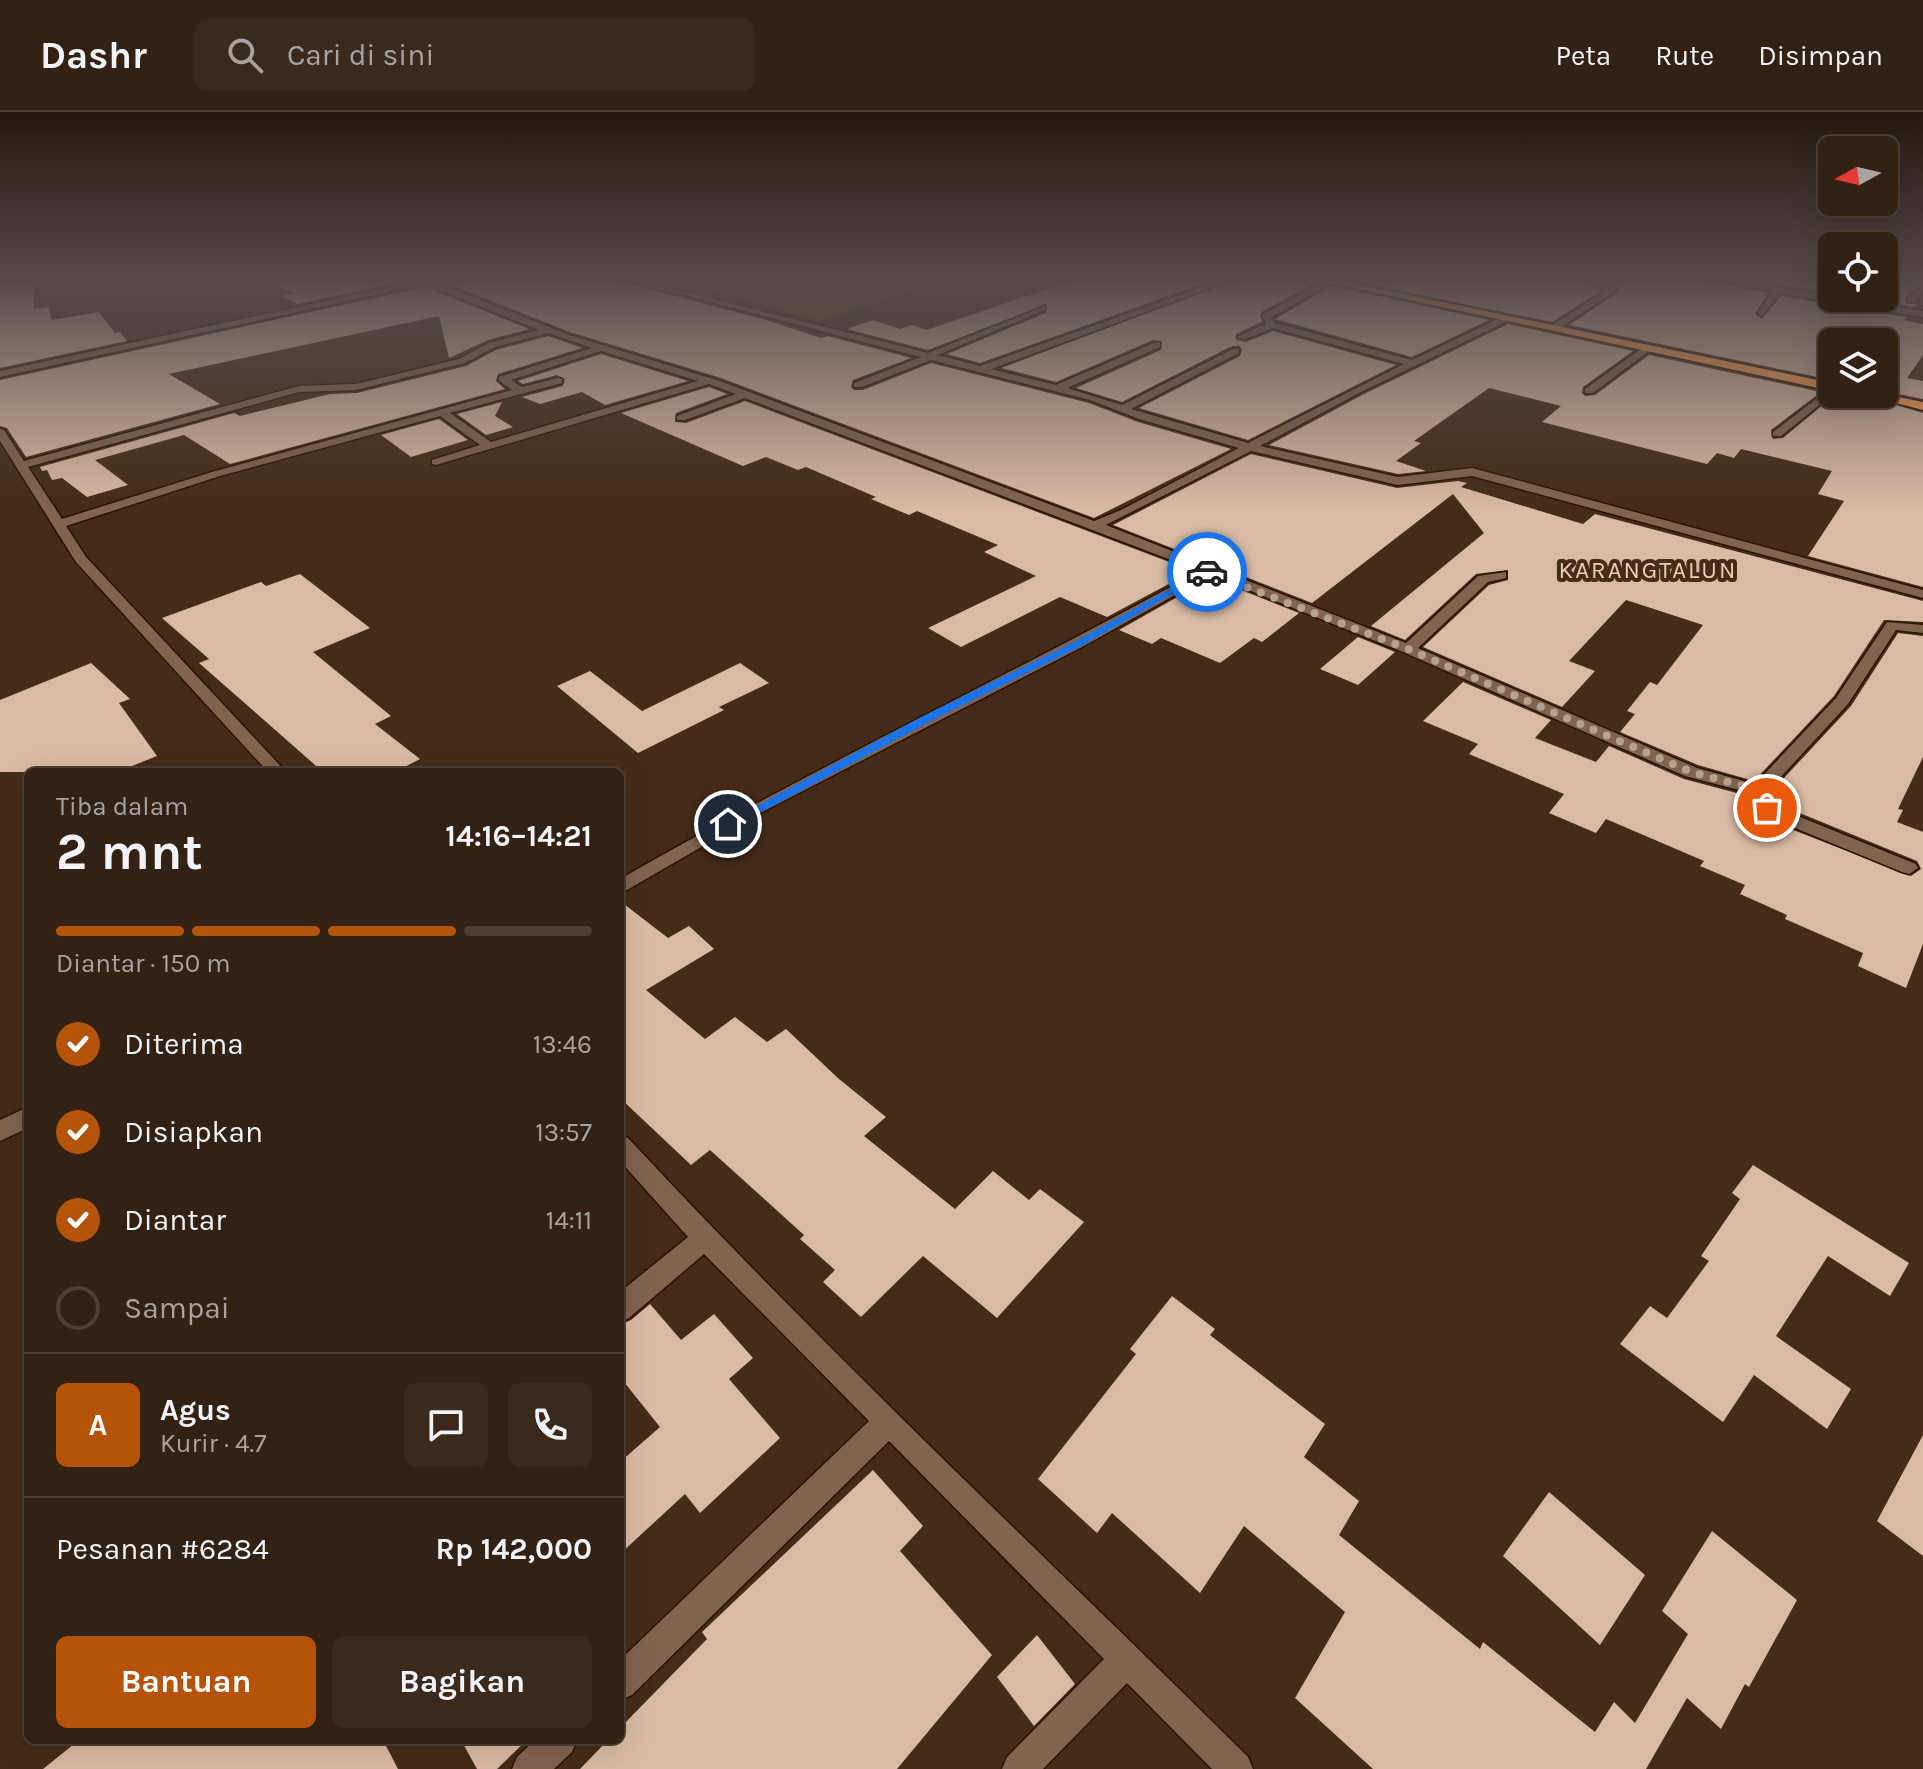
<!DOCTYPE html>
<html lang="id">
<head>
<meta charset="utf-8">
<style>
	body { margin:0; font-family:Karla,sans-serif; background:#3b291c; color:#f1f3f6; height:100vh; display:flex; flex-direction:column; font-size:30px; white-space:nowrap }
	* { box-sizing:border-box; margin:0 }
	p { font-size:26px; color:#a9a3a0 }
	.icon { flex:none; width:44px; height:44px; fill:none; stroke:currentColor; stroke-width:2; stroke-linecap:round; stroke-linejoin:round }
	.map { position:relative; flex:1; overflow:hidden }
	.panel { position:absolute; left:24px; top:656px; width:600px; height:976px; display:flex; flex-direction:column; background:#332113; border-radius:12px; box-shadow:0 8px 32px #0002,0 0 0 2px #4e3e33 }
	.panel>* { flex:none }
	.needle { width:52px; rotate:262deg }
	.buttons { position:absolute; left:1818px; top:24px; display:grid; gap:16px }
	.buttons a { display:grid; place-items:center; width:80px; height:80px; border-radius:12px; background:#332113; box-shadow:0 8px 32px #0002,0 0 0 2px #4e3e33; font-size:40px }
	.pin { position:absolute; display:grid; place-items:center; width:68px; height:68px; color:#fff; margin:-34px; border:4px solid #fff; border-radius:50%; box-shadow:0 2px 8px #0007 }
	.courier { position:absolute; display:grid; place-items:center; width:80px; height:80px; margin:-40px; border:6px solid #1a73e8; border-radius:50%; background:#fff; color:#222; box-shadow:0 2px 10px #0007 }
	.head em { font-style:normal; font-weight:700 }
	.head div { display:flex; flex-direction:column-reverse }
	.head { display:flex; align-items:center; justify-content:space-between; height:136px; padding:0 32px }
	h1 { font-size:52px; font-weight:700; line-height:60px }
	.bar { display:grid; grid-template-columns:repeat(4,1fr); gap:12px 8px; align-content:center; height:96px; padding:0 32px }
	.bar i { height:10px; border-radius:6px; background:#4e3e33 }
	.bar .current { background:#b45309 }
	.bar p { grid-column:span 4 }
	.line { display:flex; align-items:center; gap:20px; padding:0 32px; border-top:2px solid #4e3e33 }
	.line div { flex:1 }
	.round { display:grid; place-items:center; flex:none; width:84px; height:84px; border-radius:12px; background:#3b291c }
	ol { padding:0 32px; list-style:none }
	li { display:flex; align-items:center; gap:24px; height:88px }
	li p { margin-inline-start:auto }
	li .icon { padding:8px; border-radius:50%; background:#b45309; color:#fff; stroke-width:4 }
	li:last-child { color:#a9a3a0 }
	li i { width:44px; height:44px; border:4px solid #4e3e33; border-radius:50% }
	.primary-button { display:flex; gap:16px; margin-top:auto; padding:16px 32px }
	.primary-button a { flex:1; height:92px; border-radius:12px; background:#b45309; color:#fff; font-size:32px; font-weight:700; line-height:92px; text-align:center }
	.primary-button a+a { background:#3b291c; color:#f1f3f6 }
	header { display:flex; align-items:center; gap:48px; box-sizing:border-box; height:112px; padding:0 40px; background:#332113; border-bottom:2px solid #4e3e33 }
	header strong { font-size:38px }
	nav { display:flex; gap:44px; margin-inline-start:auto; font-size:28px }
	.search { width:560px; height:72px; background:#3b291c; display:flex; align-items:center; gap:20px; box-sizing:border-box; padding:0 28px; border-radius:12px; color:#a9a3a0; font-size:30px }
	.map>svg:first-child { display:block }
</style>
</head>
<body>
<header>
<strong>Dashr</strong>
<div class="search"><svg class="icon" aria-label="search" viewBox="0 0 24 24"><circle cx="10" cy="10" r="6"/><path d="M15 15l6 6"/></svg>Cari di sini</div>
<nav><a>Peta</a><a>Rute</a><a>Disimpan</a></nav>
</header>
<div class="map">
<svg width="1923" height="1657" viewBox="0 0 1923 1657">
	<rect width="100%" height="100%" fill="#442c19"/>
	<path fill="#6e4018" d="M669 166H929L942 169 819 209Z"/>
	<path fill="#d9baa4" d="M258 166H419L293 193 296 191 281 184 293 181Z
		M444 166H615L617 169 766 208 821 226 828 224 911 246 853 268 851 275 854 278H863L931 251 1089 291 1138 310 1231 337 1094 406 721 266 570 220 441 169Z
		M1080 166H1219L980 251 947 242 1046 201 1047 192 928 238 847 217 873 208 900 217 912 213 927 218Z
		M1241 166H1305L1315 171 1261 200 1262 210 1236 222V228L1246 230 1273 219 1396 253 1248 328 1139 296 1240 244 1242 237 1239 234H1232L1122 290 1076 276 1161 238 1162 229 1153 228 1056 270 1001 256Z
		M1339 166H1593L1590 173 1601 179 1552 210Z
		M1608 166H1702L1704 169 1768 181 1755 202 1762 207 1781 184 1906 205 1904 208 1923 212V243L1907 266 1923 269V287L1884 279V230H1832V268L1569 213 1619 180 1618 175 1606 169Z
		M1739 166H1810L1832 170V181Z
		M1884 166H1923V170L1905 186 1906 192H1917L1914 195 1862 186H1884Z
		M33 169 34 197 49 195 51 208 99 200 115 221 120 220 127 229 0 256V173Z
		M1332 174 1489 208 1412 245 1275 207Z
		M425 175 529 217 488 228 449 246 439 204 169 262 220 292 26 345 7 316 0 314V268Z
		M1508 212 1633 239 1583 275 1582 281 1585 284 1595 283 1649 243 1821 280 1771 318 1773 327 1783 326 1836 282H1858L1923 301V475L1808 444 1844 389 1818 382 1832 359 1741 337 1734 346 1717 341 1707 352 1542 310 1561 294 1489 276 1414 329 1421 331 1396 349 1426 359 1398 362 1269 333 1362 283Z
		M548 224 582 236 498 262 496 269 505 277 230 352 184 323 95 348 128 373 87 385 62 366 52 368 47 358 42 359 40 355 234 301 240 304 330 282 357 281 466 254 496 238Z
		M601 242 688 269 605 293 582 280 540 292 522 285 563 274 565 267 557 263 523 272 518 269Z
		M709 275 727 282 676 301 675 310 686 311 745 289 1193 459 1107 505 1060 485 961 535 928 516 1036 464 984 440 998 433 917 399 909 403 871 387 876 385 806 355 798 358 766 345 743 354 621 301Z
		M502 290 495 304 513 315 486 323 457 302Z
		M439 307 468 328 411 345 381 323Z
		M1251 342 1397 376 1458 369 1467 371 1461 375 1583 412 1595 402 1923 489V510L1884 508 1834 584 1754 669 1698 653 1620 620 1635 602 1627 599 1650 570 1657 573 1703 513 1626 488 1569 549 1595 559 1562 595 1423 535 1489 473 1508 468V458L1476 462 1405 528 1371 514 1484 421 1453 382 1312 491 1113 413Z
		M300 462 370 516 313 540 391 604 375 612 420 647 395 660H323L199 551 209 547 162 506 261 470 266 474Z
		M1211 466 1299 501 1262 530 1254 526 1220 551 1161 526 1152 532 1119 518Z
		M1898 521 1923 524V645L1898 697 1903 698 1897 710 1923 720V832L1906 876 1858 854 1863 841 1785 807 1787 803 1740 782 1745 773 1700 754 1704 749 1606 707 1596 721 1549 701 1564 682 1469 642 1478 632 1423 609 1463 570 1551 608 1535 626 1596 650 1609 634 1684 667 1748 684 1753 694 1770 709 1911 764 1921 757 1917 749 1785 695 1770 681 1851 594Z
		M1358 525 1395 540 1358 573 1320 557Z
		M91 551 130 587 119 591 157 644 117 660H0V588Z
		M740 551 769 571 719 595 724 598 638 641 557 574 590 559 642 599Z
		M620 789 668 826 689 814 714 837 646 878 705 927 735 905 767 930 786 917 839 967 886 1005 864 1024 955 1097 993 1059 1029 1088 1040 1077 1084 1110 997 1206 923 1144 861 1205 823 1170 835 1158 800 1127 804 1123 710 1038 691 1053 620 986Z
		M1753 1053 1909 1151 1890 1184 1828 1144 1776 1224 1851 1277 1827 1317 1754 1263 1723 1310 1620 1232 1650 1194 1667 1206 1709 1149 1701 1144 1740 1087 1732 1081Z
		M1172 1184 1215 1217 1210 1223 1325 1312 1304 1345 1359 1389 1339 1423 1480 1537 1483 1530 1595 1620 1614 1590 1635 1611 1688 1522 1662 1499 1712 1419 1797 1488 1749 1575 1745 1572 1721 1617 1687 1586 1646 1657H1373L1295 1586 1345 1500 1244 1414 1200 1481 1112 1401 1097 1421 1038 1367 1136 1242 1130 1237Z
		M650 1192 681 1228 714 1202 753 1246 729 1267 780 1326 700 1401 685 1382 620 1442V1350L660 1315 620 1265V1213L631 1208Z
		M1923 1323V1444L1877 1409Z
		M873 1358 923 1414 900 1439 992 1543 897 1657H580L608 1628H620V1616L707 1527 702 1520Z
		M1549 1380 1645 1463 1600 1533 1503 1444Z
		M1037 1523 1075 1572 1034 1614 997 1565Z
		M79 1628H383L398 1657H43Z
		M461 1628H527L497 1657H477Z"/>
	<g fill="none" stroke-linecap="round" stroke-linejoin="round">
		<defs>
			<path id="street" d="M432 166H441L435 170 569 223 720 269 1094 409 1121 398 1239 336 1139 307 1090 288 931 248 862 275H854V271L921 245 618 166H631L928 241 1045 194V198L938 243 980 254 1227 166H1238L991 257 1056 273 1154 231H1160V235L1067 276 1122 293 1233 237H1239V241L1131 297 1248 331 1404 252 1273 216 1245 227 1237 225 1266 212 1262 203 1328 167 1335 169 1270 206 1275 211 1412 248 1504 204H1510V208L1361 280 1260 334 1398 365 1472 356 1923 478V486L1472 364 1398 373 1251 339 1106 413 1406 531 1478 464 1506 460V466L1488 470 1418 536 1697 656 1755 672 1836 586 1887 510 1923 513V521L1896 518 1848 592 1767 680 1769 686 1783 698 1916 752 1918 756 1909 762 1902 760 1771 706 1755 692 1750 681 1685 664 1403 540 1211 463 1082 535 762 700 620 782V767C810 658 1008 564 1200 459L745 286 685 308H677V304L736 282 709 272 436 353 432 352V348L480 333 440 304 220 364 66 414 86 445 286 660H268L76 450 0 329V317L4 318 24 349 299 274 356 272 459 247 489 231 539 218 425 172 0 265V259ZM548 221 592 236 499 265V269L512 278 212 360 62 407 28 355 299 280 356 278 465 251 495 235ZM601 239 698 269 491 330 450 301 562 271V267L558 266 522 275 511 268Z
				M935 166H948L938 170Z
				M1596 166H1605L1602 170 1617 178 1557 218H1551V214L1607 178 1593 172Z
				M1705 166H1722L1923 199V205L1780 181 1762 204 1758 201 1773 179Z
				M1923 173V181L1914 190H1908V186Z
				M1645 234 1653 236 1593 281H1585V277Z
				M1832 275 1833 282 1781 324H1773V320Z
				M28 995V1016L0 1029V1008Z
				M620 1023 628 1026C827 1240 1041 1440 1248 1645L1253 1657H1212L1127 1571 1043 1657H1002L1007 1645 1104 1547 889 1329 632 1583 620 1588V1548L869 1309 704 1142 629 1206 620 1210V1180L688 1125 620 1049Z
				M535 1628H577L572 1640 554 1657H512L517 1645Z"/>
			<path id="highway" d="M1308 166H1326L1832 271V279Z
				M1861 282H1884L1923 290V298Z"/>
		</defs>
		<use href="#street" stroke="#291302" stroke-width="3"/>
		<use href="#highway" stroke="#291302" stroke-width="3"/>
		<use href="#street" fill="#806450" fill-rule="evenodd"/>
		<use href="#highway" fill="#fea359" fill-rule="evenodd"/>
	</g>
	<linearGradient id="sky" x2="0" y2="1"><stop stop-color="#25180e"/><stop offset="0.42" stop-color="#564b49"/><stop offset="1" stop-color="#564b49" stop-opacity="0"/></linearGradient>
	<rect width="1923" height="398" fill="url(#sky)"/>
	<path fill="#1a73e8" d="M1204 458 1211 460 1081 534 933 608 733 715 723 712 925 603 1074 530Z"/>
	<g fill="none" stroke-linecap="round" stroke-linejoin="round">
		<path stroke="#b4a293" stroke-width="8" stroke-dasharray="0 14.4" d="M1207 460 1408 537 1691 660 1758 678 1761 688 1767 696"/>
	</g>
	<g text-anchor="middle" stroke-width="8" stroke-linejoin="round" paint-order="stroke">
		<g font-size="24" letter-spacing="2" fill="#edcdb7" stroke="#442c19">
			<text x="1648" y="466">KARANGTALUN</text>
		</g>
	</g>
</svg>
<div class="buttons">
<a><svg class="needle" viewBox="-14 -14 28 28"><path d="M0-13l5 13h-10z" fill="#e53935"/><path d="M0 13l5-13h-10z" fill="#a9a3a0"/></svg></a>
<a><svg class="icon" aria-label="locate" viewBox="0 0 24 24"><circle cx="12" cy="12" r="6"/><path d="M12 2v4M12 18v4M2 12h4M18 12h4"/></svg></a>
<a><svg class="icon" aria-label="layers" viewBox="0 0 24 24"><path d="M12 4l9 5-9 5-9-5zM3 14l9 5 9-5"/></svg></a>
</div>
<div class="pin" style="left:1767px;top:696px;background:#ea580c"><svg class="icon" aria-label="bag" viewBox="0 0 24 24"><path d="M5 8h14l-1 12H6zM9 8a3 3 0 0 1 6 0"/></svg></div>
<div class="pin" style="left:728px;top:712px;background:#1f2937"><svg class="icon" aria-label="home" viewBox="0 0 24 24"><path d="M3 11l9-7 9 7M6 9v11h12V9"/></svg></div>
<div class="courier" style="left:1207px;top:460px"><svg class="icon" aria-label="car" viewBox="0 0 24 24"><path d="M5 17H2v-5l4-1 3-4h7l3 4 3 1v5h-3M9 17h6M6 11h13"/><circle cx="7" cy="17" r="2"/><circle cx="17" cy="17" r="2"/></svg></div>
<section class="panel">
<div class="head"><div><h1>2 mnt</h1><p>Tiba dalam</p></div><em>14:16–14:21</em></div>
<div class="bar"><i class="current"></i><i class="current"></i><i class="current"></i><i></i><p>Diantar · 150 m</p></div>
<ol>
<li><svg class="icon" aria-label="check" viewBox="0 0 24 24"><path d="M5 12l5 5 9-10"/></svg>Diterima<p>13:46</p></li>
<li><svg class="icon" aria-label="check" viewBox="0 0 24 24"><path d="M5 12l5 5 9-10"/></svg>Disiapkan<p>13:57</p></li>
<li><svg class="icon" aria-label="check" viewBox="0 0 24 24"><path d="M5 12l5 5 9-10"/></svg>Diantar<p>14:11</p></li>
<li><i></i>Sampai</li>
</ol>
<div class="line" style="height:144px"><b class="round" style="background:#b45309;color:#fff">A</b><div><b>Agus</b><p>Kurir · 4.7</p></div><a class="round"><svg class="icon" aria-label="chat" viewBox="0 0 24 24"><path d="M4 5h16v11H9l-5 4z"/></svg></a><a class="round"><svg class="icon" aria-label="phone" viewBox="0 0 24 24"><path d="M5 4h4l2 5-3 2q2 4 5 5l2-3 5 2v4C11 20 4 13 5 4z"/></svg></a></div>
<div class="line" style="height:104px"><div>Pesanan #6284</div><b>Rp 142,000</b></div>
<div class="primary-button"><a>Bantuan</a><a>Bagikan</a></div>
</section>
</div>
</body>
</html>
